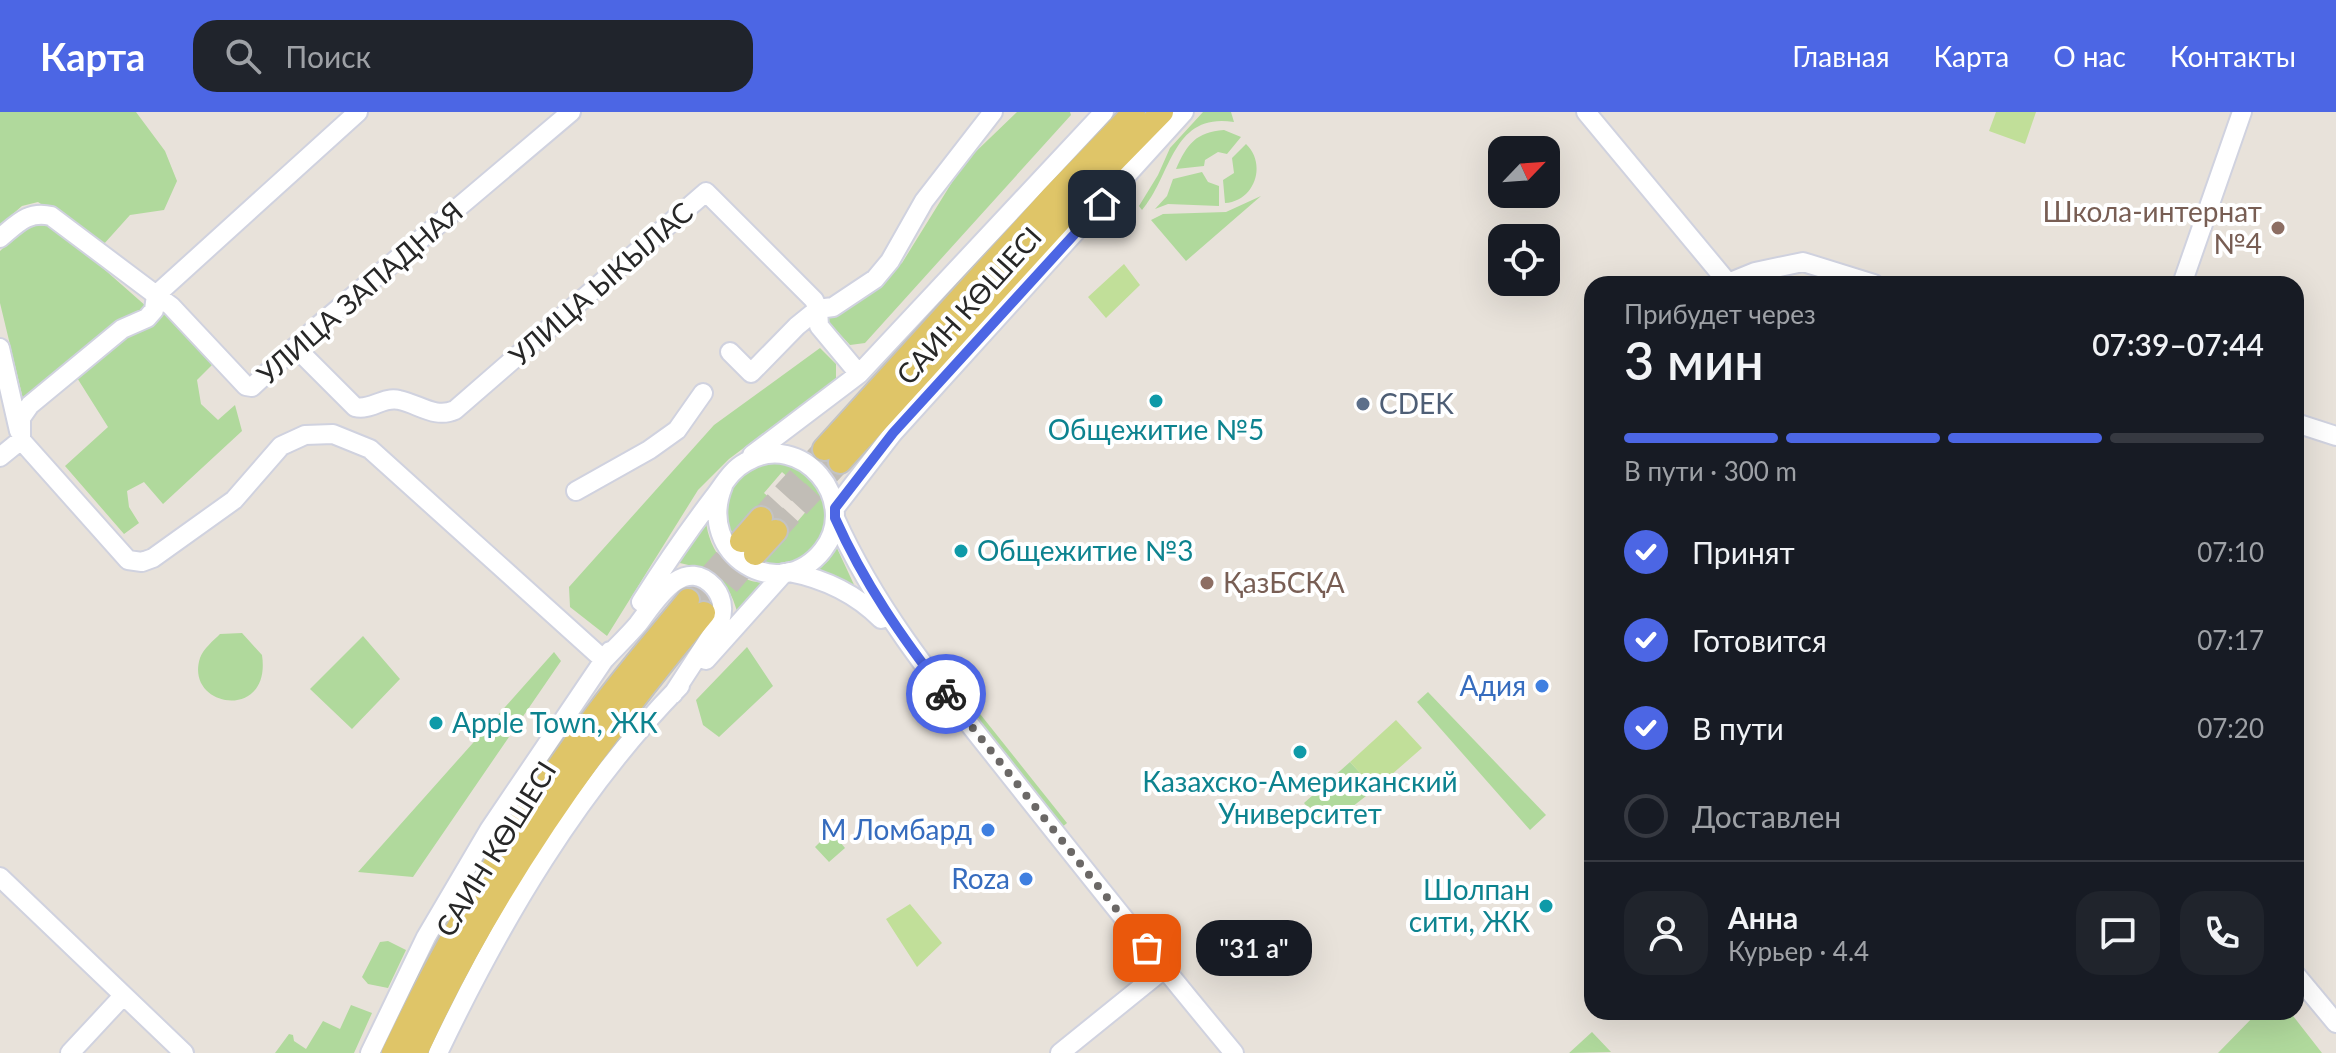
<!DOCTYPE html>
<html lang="ru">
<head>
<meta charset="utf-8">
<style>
	body { margin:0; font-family:Lato,sans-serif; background:#20242c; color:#f1f3f6; height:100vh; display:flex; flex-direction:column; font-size:30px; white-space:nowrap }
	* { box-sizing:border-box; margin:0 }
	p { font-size:26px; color:#9ea1a6 }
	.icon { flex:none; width:44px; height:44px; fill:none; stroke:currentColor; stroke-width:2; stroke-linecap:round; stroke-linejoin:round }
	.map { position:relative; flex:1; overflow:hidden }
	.panel { position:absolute; left:1584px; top:164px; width:720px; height:744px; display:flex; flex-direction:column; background:#171b24; border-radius:24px; box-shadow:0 8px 32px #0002 }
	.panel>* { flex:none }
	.needle { width:52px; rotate:65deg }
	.tools { position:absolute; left:1488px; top:24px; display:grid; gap:16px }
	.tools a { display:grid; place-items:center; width:72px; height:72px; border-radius:16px; background:#171b24; box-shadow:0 8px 32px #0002; font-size:40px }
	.pin { position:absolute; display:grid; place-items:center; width:68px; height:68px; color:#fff; margin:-34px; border-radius:16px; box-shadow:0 4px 12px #0006 }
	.courier { position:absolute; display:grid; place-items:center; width:80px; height:80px; margin:-40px; border:6px solid #4c66e4; border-radius:50%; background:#fff; color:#222; box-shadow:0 2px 10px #0007 }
	.bubble { position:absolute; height:56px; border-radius:24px; background:#171b24; box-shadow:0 8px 32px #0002; font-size:26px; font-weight:600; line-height:56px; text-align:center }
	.head em { font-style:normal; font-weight:600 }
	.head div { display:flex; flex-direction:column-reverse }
	.head { display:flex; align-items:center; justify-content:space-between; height:136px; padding:0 40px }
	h1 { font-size:52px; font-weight:600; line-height:60px }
	.bar { display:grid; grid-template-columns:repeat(4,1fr); gap:12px 8px; align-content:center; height:96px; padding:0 40px }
	.bar i { height:10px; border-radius:6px; background:#363941 }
	.bar .current { background:#4c66e4 }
	.bar p { grid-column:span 4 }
	.line { display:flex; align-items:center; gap:20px; padding:0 40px; border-top:2px solid #363941 }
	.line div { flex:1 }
	.round { display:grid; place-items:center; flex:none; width:84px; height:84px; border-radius:24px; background:#20242c }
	ol { padding:0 40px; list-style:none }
	li { display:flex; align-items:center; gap:24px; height:88px }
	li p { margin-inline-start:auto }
	li .icon { padding:8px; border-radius:50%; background:#4c66e4; color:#fff; stroke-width:4 }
	li:last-child { color:#9ea1a6 }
	li i { width:44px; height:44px; border:4px solid #363941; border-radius:50% }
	header { display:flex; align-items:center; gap:48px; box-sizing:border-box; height:112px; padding:0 40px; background:#4c66e4; color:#fff }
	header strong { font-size:38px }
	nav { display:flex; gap:44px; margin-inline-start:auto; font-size:28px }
	.search { width:560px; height:72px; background:#20242c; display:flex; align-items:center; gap:20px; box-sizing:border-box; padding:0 28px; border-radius:24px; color:#9ea1a6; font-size:30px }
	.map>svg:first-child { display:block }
</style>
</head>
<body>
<header>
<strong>Карта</strong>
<div class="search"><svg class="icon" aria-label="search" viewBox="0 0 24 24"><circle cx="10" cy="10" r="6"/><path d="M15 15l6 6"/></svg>Поиск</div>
<nav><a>Главная</a><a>Карта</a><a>О нас</a><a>Контакты</a></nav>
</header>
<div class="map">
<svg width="2336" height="941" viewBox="0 0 2336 941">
	<rect width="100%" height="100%" fill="#e8e2da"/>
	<path fill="#b0d99c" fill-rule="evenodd" d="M0 0H136L165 39 177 69 164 98 130 103 103 133 38 90 22 94 0 113Z
		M1017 0H1070L1071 3 865 231 850 233 827 208 902 151 964 51Z
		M1203 0H1231L1234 10C1172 0 1172 63 1142 98L1139 94 1158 63 1170 36Z
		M1224 18 1241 25 1227 42 1218 40 1205 48 1204 54 1176 57C1187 32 1196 20 1224 18Z
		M1246 32C1267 52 1255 89 1225 91L1223 68 1234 61 1232 46Z
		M1202 60 1208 70 1219 74V94L1168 92 1155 97 1167 84 1173 67Z
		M1261 84 1186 149 1151 108 1163 102 1226 100Z
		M27 113 55 114 147 195 166 196 214 251 197 268 201 292 218 308 235 293 242 319 163 392 144 370 127 379 129 395 139 411 124 422 65 354 108 315 74 261 54 273 45 268 24 291 0 191V139Z
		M820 236 836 252V267L729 347 698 378 607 524 570 495 569 475 714 313Z
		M773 351C843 356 840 453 774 452 762 452 756 447 747 440 743 437 735 433 732 429 730 425 730 421 728 417 717 383 740 356 773 351ZM782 360 815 389 797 410 764 381ZM749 402 779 428 761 447 732 421Z
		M706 408C708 441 737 476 772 470L738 502C726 462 714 458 675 450Z
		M836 434 856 477 813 462 829 448Z
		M242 521 262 543C272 610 184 596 200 546 203 537 214 528 220 522Z
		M363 524 400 567 352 617 310 577Z
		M747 535 773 574 719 625 703 613 696 588Z
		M554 540 561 549 413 765 358 760Z
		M953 568 1067 711 1060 717 948 573Z
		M1428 580 1546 703 1530 718 1417 590Z
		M1350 650 1375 677 1325 716 1304 691Z
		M831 719 845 736 829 750 815 735Z
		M388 829 406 838 388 876 368 872 362 865 380 830Z
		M351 893 372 901 354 941H275L289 922 293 923 294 929 306 937 323 909 340 917Z
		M2258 900H2290L2322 941H2218Z
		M1592 920 1611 940 1569 941Z"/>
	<path fill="#c1df99" d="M1996 0H2036L2025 32 1989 19Z
		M1124 152 1140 173 1106 206 1088 185Z
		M1396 608 1422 636 1375 677 1350 650Z
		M910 792 942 831 917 855 886 807Z"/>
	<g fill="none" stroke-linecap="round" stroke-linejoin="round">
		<path stroke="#c1bdb6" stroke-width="22" stroke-dasharray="22 11" stroke-linecap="butt" d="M761 406 824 337
			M776 419 840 350
			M688 488 741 429
			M707 498 755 442"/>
		<defs>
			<path id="minor" d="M571 0 318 214 252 275 246 274 171 194 156 183 154 198 147 206 122 217 30 293 21 306V328L128 448 142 450 153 446 234 388 281 334 305 323 333 322 370 337 604 548C615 536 627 525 638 512 655 490 683 442 714 475 723 486 724 497 720 510L673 582
				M1586 0 1729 172
				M0 126C16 113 28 98 51 104L156 183 358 0
				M1728 171 1755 160 1803 150 1874 172
				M2182 172 2242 0
				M295 235 355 295C371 299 383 284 399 288 419 292 435 307 455 298L706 80 814 188 818 197 819 214 859 262
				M0 236 19 319
				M730 240 751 261 797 214 818 197 833 195 875 167 890 149 924 89 993 0
				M2296 311 2336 324
				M752 343 859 262 1104 0
				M0 345 21 328
				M576 379 649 338 677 318 703 281
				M835 396 893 321 1184 0
				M835 406C880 506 949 586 1016 671 1088 762 1160 852 1234 941
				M789 460C825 467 855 481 881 507
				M641 490C664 454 688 419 714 385 724 372 731 358 746 350 801 317 861 389 823 438 779 494 695 443 723 374
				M706 548 784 461
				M0 765 184 941
				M2296 863 2336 911
				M70 941 123 884
				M370 941 426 825 489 718 610 539
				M438 941C501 809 577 679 680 574
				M1060 941 1164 857"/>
			<path id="major" d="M824 337 1052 85 1134 0
				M840 350 1115 48 1162 0
				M741 429 761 406
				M755 442 776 419
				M393 941C451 820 519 704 600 597 628 559 659 524 688 488
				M416 941C489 780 591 636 704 501"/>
		</defs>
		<use href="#minor" stroke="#d0d2df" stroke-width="22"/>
		<use href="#major" stroke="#c3c3c3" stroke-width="26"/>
		<use href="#minor" stroke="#fff" stroke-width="18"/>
		<use href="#major" stroke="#dfc568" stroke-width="22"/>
	</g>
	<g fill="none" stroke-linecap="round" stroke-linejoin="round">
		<path stroke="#6b6866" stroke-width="8" stroke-dasharray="0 14.4" d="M946 582 1147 836"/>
		<path stroke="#4c66e4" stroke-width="10" d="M946 582C902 526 864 471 835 406V396L893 321 1102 92"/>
	</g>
	<g fill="#8d6e63" stroke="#fff" stroke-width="3">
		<circle cx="2278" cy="116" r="8"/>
		<circle cx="1207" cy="471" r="8"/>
	</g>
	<g fill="#0f9aa8" stroke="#fff" stroke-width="3">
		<circle cx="1156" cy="289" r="8"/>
		<circle cx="961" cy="439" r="8"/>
		<circle cx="436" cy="611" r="8"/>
		<circle cx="1300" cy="640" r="8"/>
		<circle cx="1546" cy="794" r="8"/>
	</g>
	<circle fill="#5c6f8a" stroke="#fff" stroke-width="3" cx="1363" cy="292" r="8"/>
	<g fill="#3f7fe0" stroke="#fff" stroke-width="3">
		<circle cx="1542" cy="574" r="8"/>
		<circle cx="988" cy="718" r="8"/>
		<circle cx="1026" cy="767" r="8"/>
	</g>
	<g text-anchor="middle" stroke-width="8" stroke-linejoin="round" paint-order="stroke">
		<g font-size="28" fill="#785e54" stroke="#fff" text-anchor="end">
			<text x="2262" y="110">Школа-интернат<tspan x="2262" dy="32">№4</tspan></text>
			<text x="1223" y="481" text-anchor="start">ҚазБСҚА</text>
		</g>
		<g font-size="28" fill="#272727" stroke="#fff">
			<text transform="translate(601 172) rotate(-41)" y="10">УЛИЦА ЫКЫЛАС</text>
			<text transform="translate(360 181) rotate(-41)" y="10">УЛИЦА ЗАПАДНАЯ</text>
			<text transform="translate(969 194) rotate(-48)" y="10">САИН КӨШЕСІ</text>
			<text transform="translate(496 737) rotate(-58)" y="10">САИН КӨШЕСІ</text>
		</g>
		<g font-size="28" fill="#4e5e75" stroke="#fff" text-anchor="start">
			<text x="1379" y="302">CDEK</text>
		</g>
		<g font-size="28" fill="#0d838f" stroke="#fff">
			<text x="1156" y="328">Общежитие №5</text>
			<text x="977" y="449" text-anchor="start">Общежитие №3</text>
			<text x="452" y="621" text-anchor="start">Apple Town, ЖК</text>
			<text x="1300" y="680">Казахско-Американский<tspan x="1300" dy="32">Университет</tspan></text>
			<text x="1530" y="788" text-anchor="end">Шолпан<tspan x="1530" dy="32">сити, ЖК</tspan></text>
		</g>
		<g font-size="28" fill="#366cbe" stroke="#fff" text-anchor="end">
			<text x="1526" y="584">Адия</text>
			<text x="972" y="728">М Ломбард</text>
			<text x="1010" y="777">Roza</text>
		</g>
	</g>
</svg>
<div class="tools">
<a><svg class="needle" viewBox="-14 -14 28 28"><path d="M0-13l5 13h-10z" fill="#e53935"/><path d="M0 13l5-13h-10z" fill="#9ea1a6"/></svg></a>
<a><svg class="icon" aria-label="locate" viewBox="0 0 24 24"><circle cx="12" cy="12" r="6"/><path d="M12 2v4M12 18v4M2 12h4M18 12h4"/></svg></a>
</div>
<div class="pin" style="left:1147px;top:836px;background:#ea580c"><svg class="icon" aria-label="bag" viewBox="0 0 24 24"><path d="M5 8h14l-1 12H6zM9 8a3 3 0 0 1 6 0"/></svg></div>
<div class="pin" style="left:1102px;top:92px;background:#1f2937"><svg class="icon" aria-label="home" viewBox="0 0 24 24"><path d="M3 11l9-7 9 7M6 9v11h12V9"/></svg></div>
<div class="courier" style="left:946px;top:582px"><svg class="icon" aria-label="bike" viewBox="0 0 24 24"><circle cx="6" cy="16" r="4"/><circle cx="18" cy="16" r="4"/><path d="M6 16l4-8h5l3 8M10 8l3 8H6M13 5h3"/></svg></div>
<div class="bubble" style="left:1196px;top:808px;width:116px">&quot;31 а&quot;</div>
<section class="panel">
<div class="head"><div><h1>3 мин</h1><p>Прибудет через</p></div><em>07:39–07:44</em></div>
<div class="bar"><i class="current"></i><i class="current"></i><i class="current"></i><i></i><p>В пути · 300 m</p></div>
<ol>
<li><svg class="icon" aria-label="check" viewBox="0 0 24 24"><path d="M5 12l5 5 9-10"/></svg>Принят<p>07:10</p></li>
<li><svg class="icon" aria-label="check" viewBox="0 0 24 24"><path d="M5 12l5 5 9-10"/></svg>Готовится<p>07:17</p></li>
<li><svg class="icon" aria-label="check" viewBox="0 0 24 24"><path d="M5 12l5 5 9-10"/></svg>В пути<p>07:20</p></li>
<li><i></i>Доставлен</li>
</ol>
<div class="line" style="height:144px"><a class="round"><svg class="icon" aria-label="person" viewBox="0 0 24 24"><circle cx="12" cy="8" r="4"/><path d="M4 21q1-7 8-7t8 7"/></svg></a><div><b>Анна</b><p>Курьер · 4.4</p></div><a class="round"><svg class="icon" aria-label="chat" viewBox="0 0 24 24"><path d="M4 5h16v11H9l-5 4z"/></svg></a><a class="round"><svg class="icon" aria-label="phone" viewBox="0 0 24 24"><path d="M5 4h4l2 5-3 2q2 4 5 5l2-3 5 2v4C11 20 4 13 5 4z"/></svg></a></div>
</section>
</div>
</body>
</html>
